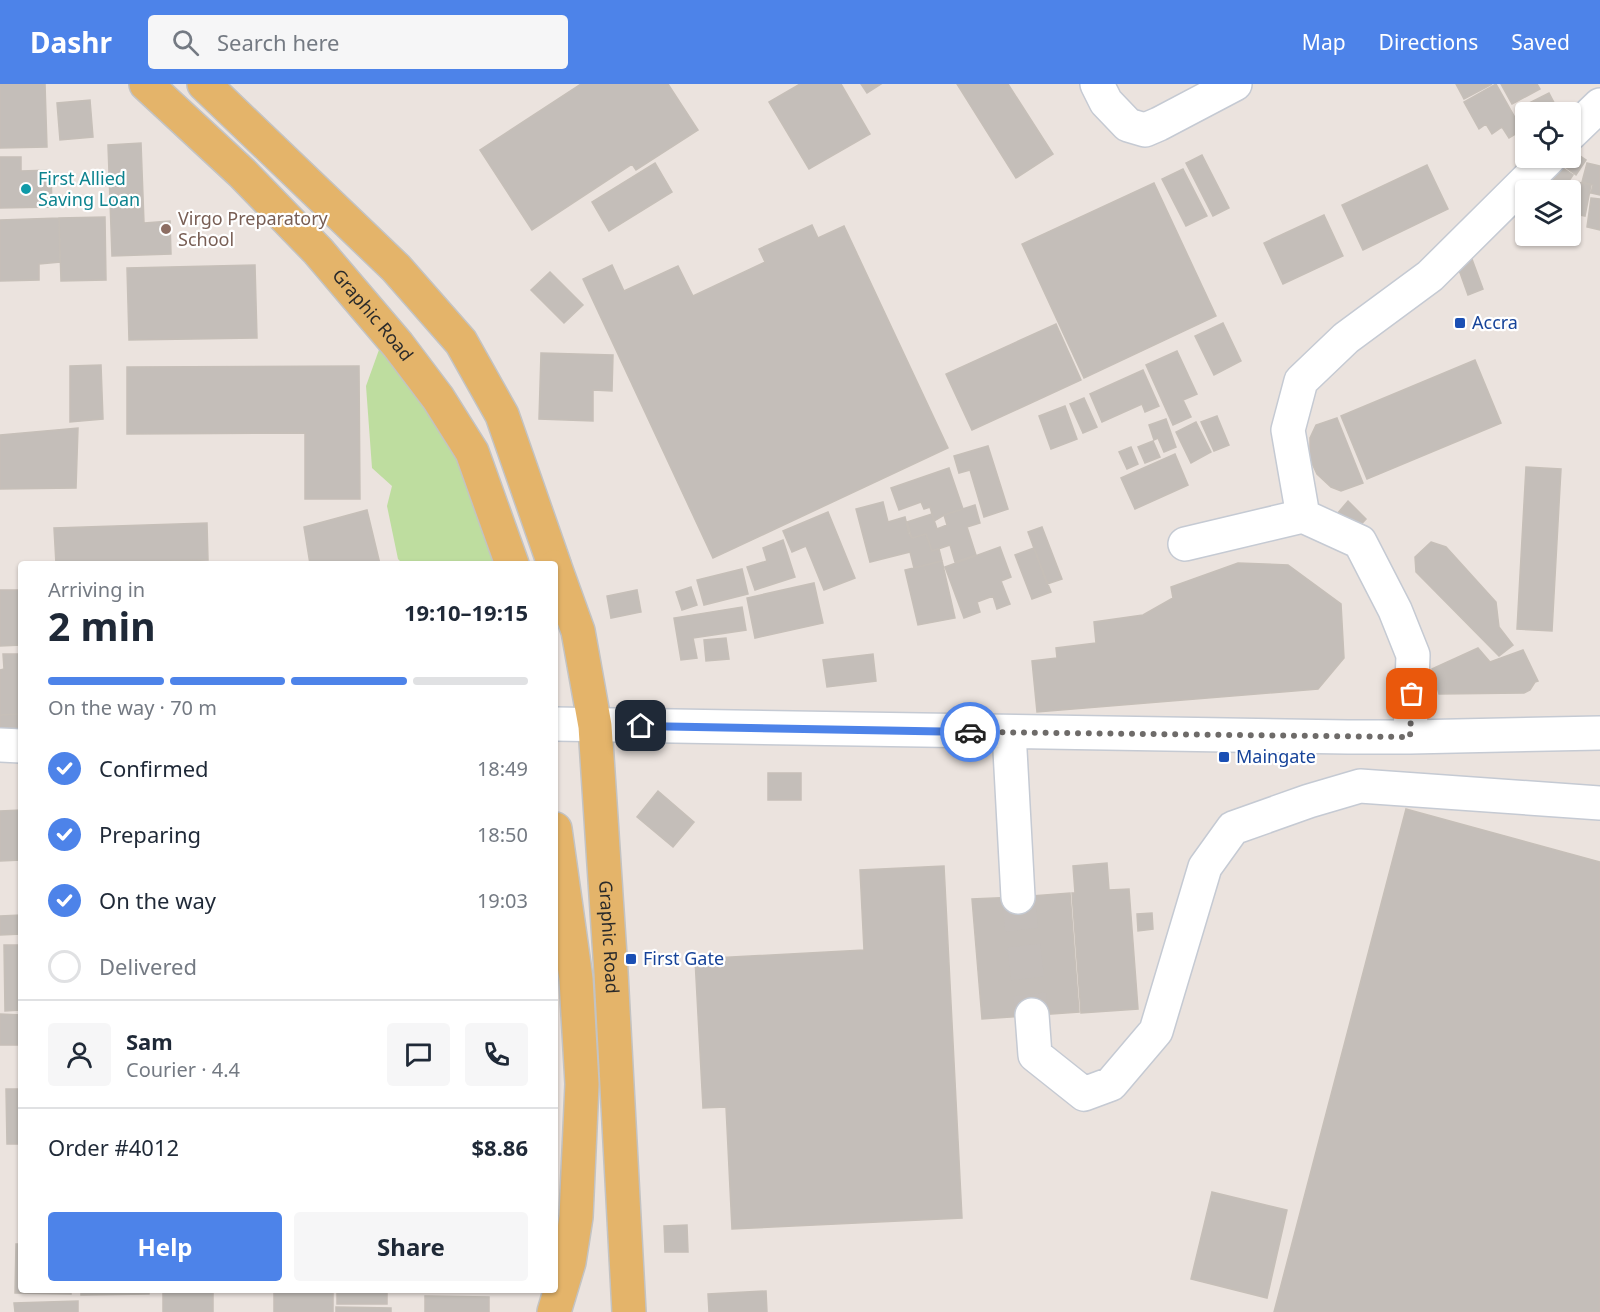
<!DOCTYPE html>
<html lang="en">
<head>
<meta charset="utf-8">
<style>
	body { margin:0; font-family:"Noto Sans",sans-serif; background:#f6f6f7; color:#1f2937; height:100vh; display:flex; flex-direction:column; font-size:22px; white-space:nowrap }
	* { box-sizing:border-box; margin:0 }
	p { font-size:20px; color:#747a83 }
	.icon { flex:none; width:33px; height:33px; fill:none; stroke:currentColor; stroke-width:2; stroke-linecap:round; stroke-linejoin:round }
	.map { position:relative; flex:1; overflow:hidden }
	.panel { position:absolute; left:18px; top:477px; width:540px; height:732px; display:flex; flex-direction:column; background:#fff; border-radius:6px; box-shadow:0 2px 4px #0004 }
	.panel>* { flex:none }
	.controls { position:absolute; left:1515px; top:18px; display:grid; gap:12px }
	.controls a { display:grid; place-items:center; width:66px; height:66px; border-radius:6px; background:#fff; box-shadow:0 2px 4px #0004; font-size:30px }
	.pin { position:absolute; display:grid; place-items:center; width:51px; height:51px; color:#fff; margin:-26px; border-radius:12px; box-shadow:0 3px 9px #0006 }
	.courier { position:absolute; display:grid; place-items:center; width:60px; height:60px; margin:-30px; border:4px solid #4d83e9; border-radius:50%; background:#fff; color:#222; box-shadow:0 2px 8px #0007 }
	.head em { font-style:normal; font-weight:700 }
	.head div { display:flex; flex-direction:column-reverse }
	.head { display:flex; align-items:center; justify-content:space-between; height:102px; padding:0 30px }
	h1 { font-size:39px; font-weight:700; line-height:45px }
	.bar { display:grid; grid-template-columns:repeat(4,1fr); gap:9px 6px; align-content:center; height:72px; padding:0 30px }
	.bar i { height:8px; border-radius:4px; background:#e0e1e3 }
	.bar .current { background:#4d83e9 }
	.bar p { grid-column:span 4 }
	.line { display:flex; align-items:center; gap:15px; padding:0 30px; border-top:2px solid #e0e1e3 }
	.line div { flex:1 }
	.round { display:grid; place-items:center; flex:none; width:63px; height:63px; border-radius:6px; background:#f6f6f7 }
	ol { padding:0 30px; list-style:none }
	li { display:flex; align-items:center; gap:18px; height:66px }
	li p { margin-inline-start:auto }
	li .icon { padding:6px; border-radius:50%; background:#4d83e9; color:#fff; stroke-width:4 }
	li:last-child { color:#747a83 }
	li i { width:33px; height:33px; border:3px solid #e0e1e3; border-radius:50% }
	.primary-button { display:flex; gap:12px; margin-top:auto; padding:12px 30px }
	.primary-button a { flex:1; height:69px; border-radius:6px; background:#4d83e9; color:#fff; font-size:24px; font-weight:700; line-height:69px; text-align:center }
	.primary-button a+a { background:#f6f6f7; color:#1f2937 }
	header { display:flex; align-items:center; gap:36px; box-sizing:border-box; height:84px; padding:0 30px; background:#4d83e9; color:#fff }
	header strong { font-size:28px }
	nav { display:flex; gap:33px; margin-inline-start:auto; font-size:21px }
	.search { width:420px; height:54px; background:#f6f6f7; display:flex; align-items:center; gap:15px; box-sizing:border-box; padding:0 21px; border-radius:6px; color:#747a83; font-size:22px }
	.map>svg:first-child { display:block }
</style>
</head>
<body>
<header>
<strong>Dashr</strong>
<div class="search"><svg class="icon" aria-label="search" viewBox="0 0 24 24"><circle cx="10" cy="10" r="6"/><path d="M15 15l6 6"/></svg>Search here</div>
<nav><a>Map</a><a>Directions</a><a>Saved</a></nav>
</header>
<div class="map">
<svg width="1600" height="1228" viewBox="0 0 1600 1228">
	<rect width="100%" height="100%" fill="#ebe3de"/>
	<path fill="#bedd9f" d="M380 263 423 311 461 376 492 470V480H403L398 475 387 422 392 402 372 384 366 302Z"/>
	<path fill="#c4beb9" stroke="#c6bfb8" stroke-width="1.5" d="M0 0H45L47 63 0 64Z
		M581 0H668L698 46 636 86 632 80 532 146 480 66Z
		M800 0H841L870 50 809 85 769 18Z
		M861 0H881L867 9Z
		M957 0H1008L1053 70 1016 94Z
		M1456 0H1492L1464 15Z
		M1496 0 1522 46 1509 54 1502 43 1492 50 1486 40 1479 45 1464 18Z
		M1501 0H1537L1540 5 1512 20Z
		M1549 9 1559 28H1526V32L1521 23Z
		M90 16 93 53 60 56 57 19Z
		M141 59 144 139 170 137 171 170 112 172 108 61Z
		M1570 65 1586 76 1576 91 1556 76 1557 74H1570Z
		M1202 71 1229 124 1213 132 1186 79Z
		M0 73H21V87L51 86 52 123 0 124Z
		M1551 76 1573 91 1563 106H1543L1535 101Z
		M655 79 672 108 609 147 592 118Z
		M1587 79 1600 82V111L1591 109 1593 101 1582 98Z
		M1427 81 1448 125 1363 166 1342 121Z
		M1183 85 1207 132 1186 142 1162 95Z
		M1572 97 1591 101 1585 132 1570 129V106Z
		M1154 99 1216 232 1084 294 1022 160Z
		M1591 114 1600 115V146L1587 143Z
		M1324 131 1343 172 1283 200 1264 159Z
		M105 133 106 196 61 197 59 134Z
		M59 134 60 178 39 180V196L0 197V136Z
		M812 141 818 154 844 142 948 364 713 474 583 195 612 181 624 207 678 182 693 212 765 178 759 165Z
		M1469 167 1483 205 1468 211 1454 172Z
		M255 181 257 254 129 256 127 184Z
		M550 188 583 221 564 239 531 206Z
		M1223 239 1241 277 1214 291 1195 252Z
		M1056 240 1081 296 972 346 946 290Z
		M1177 267 1197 310 1183 316 1191 333 1173 341 1146 281Z
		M541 269 613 271 612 307 593 306V337L539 335Z
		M1475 276 1501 339 1367 395 1341 332Z
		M101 281 103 335 70 338V282Z
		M359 282 360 415H305V349L127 350V283Z
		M1143 286 1159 322 1145 328 1142 320 1102 338 1090 310Z
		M1084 314 1097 343 1083 349 1070 320Z
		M1065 322 1077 355 1051 365 1039 332Z
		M1217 332 1229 361 1214 367 1201 338Z
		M1337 334 1363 399 1341 407 1331 403 1317 390 1310 375V354L1316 341Z
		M1166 335 1176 363 1164 368 1158 354 1154 356 1149 341Z
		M1196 338 1211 368 1191 379 1176 348Z
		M78 344 76 404 0 405V351Z
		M1153 357 1160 373 1145 379 1138 363Z
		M988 362 1008 425 984 433 970 386 959 389 954 372Z
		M1131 363 1138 380 1127 385 1119 368Z
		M1175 370 1188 401 1135 425 1121 394Z
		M1526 383 1561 385 1552 547 1517 545Z
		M949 384 963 425 944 431 934 437 930 423 924 425 921 418 899 426 891 404Z
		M1348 417 1366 435 1355 447 1337 430Z
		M883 418 888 438 905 433 909 450 912 454 926 450 932 467 939 465 942 477 914 484 910 468 870 478 856 425Z
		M975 421 980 439 967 443 976 471 955 478 950 461 932 467 926 450 912 454 907 438 932 430 937 445 947 441 944 431Z
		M367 426 380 480H310L304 443Z
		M828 428 855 494 824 506 806 462 792 468 783 447Z
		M207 439 208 476 56 480 54 444Z
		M1042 443 1062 495 1047 500 1028 448Z
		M783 456 795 493 755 506 747 483 767 477 763 464Z
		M1431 458 1446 463 1496 518 1499 543 1513 561 1499 572 1416 488 1415 473Z
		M1000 463 1011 493 1001 497 1010 520 997 525 993 512 977 518 980 528 964 534 945 483Z
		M1034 464 1051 508 1032 515 1015 471Z
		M942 477 955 534 918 541 905 486Z
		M1238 479 1288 481 1341 520 1344 574 1318 605 1037 628 1032 577 1057 574 1056 564 1096 559 1094 538 1143 531 1173 514 1171 503Z
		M742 485 748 510 704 521 697 496Z
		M814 499 823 539 755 554 747 514Z
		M691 503 697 521 682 526 676 508Z
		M0 506H21V561L0 562Z
		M637 506 641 528 611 534 607 512Z
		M742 523 746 546 693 554 697 574 681 576 674 534Z
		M726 554 729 575 706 577 704 556Z
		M1478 564 1490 578 1523 566 1538 597 1535 598 1530 606 1524 609 1439 610 1432 585Z
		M3 570H21V630L0 631V586L4 585Z
		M873 570 876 597 827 603 823 576Z
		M21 630V654L0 655V631Z
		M768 689H801V716H768Z
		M658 707 694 738 673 763 637 733Z
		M1406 725 1600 778V1228H1274Z
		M21 726V776L0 777V727Z
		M1107 779 1109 806 1129 805 1138 925 1081 929 1072 809H1075L1073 782Z
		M944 782 962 1134 732 1145 726 1023 703 1024 695 875 864 866 860 786Z
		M1070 809 1079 928 982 935 972 815 1018 813Z
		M1152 829 1153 845 1138 847 1137 830Z
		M21 831V850L0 851V832Z
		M4 861H21V926L5 927Z
		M0 930 21 931V961H0Z
		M6 1005H21V1060H7Z
		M1212 1108 1287 1126 1267 1214 1191 1195Z
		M687 1141 688 1168H665L664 1142Z
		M16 1160H21V1206H71V1210L15 1209Z
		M81 1206H149V1210L81 1211Z
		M163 1206H213V1228H163Z
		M274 1206H333V1228H274Z
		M337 1206H387V1220H337Z
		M766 1207 767 1228H709L708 1210Z
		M425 1212 489 1213V1228H425Z
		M78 1217V1228H15L14 1219Z
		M336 1223 391 1224V1228H336Z"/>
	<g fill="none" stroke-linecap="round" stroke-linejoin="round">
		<path stroke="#c4beba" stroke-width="33" stroke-dasharray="33 16" stroke-linecap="butt" d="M1018 813 1032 931"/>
		<defs>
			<path id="minor" d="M1097 0 1106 18 1128 41 1145 46 1159 40 1235 0
				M1570 50 1600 21
				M1303 432 1288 346 1301 297 1346 254 1430 192 1549 74
				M1185 460 1303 432 1360 458 1395 526 1413 571 1410 653
				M555 640 1348 653H1410L1600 649
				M1009 648 1018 813
				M0 661 21 662
				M1032 931 1035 971 1084 1010 1111 1000 1156 947 1205 783 1233 744 1309 717 1360 702 1600 719"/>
			<g id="major">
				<path id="s1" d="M146 0 242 89 318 167 398 261 438 314 472 368 512 480"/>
				<path d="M204 0 396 184 461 258 502 331 554 480"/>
				<path id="s2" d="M555 483 578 547 595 642 611 888 629 1228"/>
				<path d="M554 1228 569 1178 576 1133 582 1000 576 895 555 745"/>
			</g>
		</defs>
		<use href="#minor" stroke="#c5cad3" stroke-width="36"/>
		<use href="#major" stroke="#c3c3c3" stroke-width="36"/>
		<use href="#minor" stroke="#fff" stroke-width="33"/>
		<use href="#major" stroke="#e4b46a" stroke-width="33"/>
	</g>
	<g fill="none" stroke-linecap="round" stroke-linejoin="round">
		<path stroke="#6e6b69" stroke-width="6" stroke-dasharray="0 10.8" d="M970 648 1410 653 1412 610"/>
		<path stroke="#4d83e9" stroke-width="8" d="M641 642 970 648"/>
	</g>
	<circle fill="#0f9aa8" stroke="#fff" stroke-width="2" cx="26" cy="105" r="6"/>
	<circle fill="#8d6e63" stroke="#fff" stroke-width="2" cx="166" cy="145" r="6"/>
	<g fill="#1a4fb4" stroke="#fff" stroke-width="2">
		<rect x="1454" y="233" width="12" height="12" rx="3"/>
		<rect x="1218" y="667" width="12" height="12" rx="3"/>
		<rect x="625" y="869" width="12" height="12" rx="3"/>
	</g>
	<g text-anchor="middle" stroke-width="4.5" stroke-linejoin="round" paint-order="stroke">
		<g font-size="18" fill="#0d838f" stroke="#fff" text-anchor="start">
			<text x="38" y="101">First Allied<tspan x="38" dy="21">Saving Loan</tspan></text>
		</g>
		<g font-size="18" fill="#785e54" stroke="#fff" text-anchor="start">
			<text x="178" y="141">Virgo Preparatory<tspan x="178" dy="21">School</tspan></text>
		</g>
		<g font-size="18" fill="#2a2a2a" stroke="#fff">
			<text dy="6" stroke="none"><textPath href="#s1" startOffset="324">Graphic Road</textPath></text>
			<text dy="6" stroke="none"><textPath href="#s2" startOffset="376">Graphic Road</textPath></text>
		</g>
		<g font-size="18" fill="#164399" stroke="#fff" text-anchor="start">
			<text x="1472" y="245">Accra</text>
			<text x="1236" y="679">Maingate</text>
			<text x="643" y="881">First Gate</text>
		</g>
	</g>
</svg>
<div class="controls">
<a><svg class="icon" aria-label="locate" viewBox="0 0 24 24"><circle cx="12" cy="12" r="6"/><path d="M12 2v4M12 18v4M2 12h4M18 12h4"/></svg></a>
<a><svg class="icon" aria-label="layers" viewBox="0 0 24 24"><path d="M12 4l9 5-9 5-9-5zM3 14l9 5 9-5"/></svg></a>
</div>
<div class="pin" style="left:1412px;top:610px;background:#ea580c"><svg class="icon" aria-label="bag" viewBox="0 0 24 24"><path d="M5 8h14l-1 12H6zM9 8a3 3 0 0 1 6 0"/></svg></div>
<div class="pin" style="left:641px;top:642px;background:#1f2937"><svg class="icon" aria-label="home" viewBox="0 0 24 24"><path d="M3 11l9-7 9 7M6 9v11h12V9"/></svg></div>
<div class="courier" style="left:970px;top:648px"><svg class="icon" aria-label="car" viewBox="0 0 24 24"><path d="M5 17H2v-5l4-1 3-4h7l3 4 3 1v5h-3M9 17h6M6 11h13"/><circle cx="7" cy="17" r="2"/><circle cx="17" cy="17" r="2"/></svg></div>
<section class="panel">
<div class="head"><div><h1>2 min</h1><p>Arriving in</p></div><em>19:10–19:15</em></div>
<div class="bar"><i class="current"></i><i class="current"></i><i class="current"></i><i></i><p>On the way · 70 m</p></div>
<ol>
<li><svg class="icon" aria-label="check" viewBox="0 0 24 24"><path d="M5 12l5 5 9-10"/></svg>Confirmed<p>18:49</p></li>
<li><svg class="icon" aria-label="check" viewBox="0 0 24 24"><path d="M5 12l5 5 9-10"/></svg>Preparing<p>18:50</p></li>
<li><svg class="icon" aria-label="check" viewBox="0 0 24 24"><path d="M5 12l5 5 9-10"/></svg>On the way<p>19:03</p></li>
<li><i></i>Delivered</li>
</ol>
<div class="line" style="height:108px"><a class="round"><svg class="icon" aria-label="person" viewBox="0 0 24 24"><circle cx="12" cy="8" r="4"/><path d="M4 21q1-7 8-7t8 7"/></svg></a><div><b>Sam</b><p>Courier · 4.4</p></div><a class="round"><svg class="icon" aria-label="chat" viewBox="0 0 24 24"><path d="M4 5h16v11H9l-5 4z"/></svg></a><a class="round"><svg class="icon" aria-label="phone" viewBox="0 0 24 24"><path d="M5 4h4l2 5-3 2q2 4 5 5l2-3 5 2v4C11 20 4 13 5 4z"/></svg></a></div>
<div class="line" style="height:78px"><div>Order #4012</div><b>$8.86</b></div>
<div class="primary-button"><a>Help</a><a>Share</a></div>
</section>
</div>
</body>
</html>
